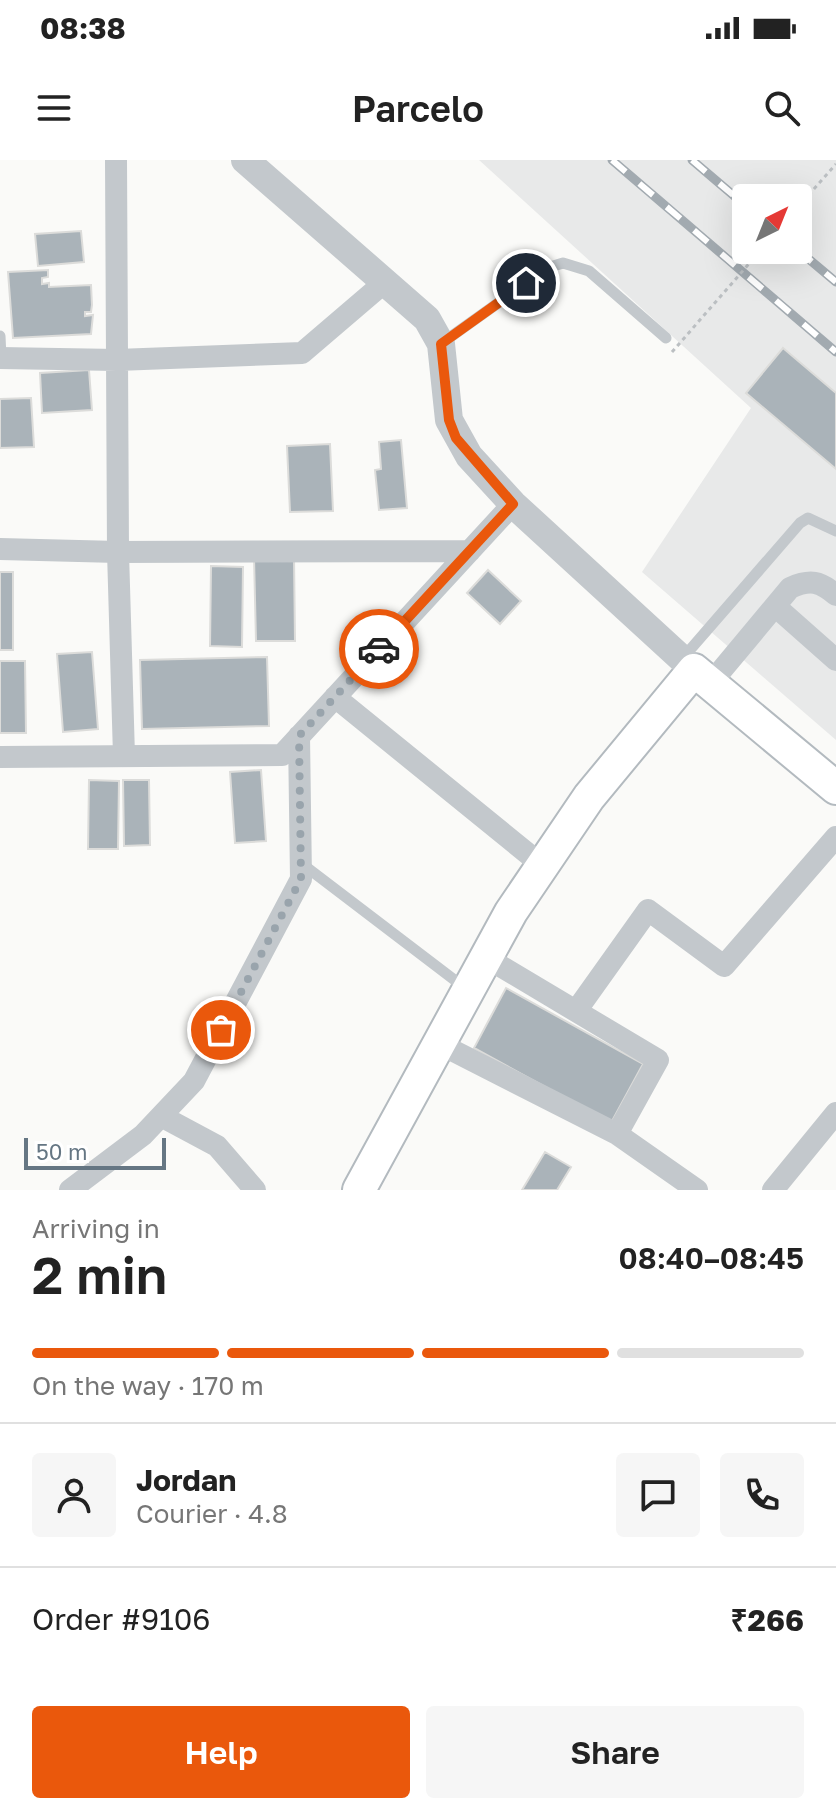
<!DOCTYPE html>
<html lang="en">
<head>
<meta charset="utf-8">
<style>
	body { margin:0; font-family:"Golos Text",sans-serif; background:#f6f6f6; color:#222; height:100vh; display:flex; flex-direction:column; font-size:30px; white-space:nowrap }
	* { box-sizing:border-box; margin:0 }
	p { font-size:26px; color:#767676 }
	.icon { flex:none; width:44px; height:44px; fill:none; stroke:currentColor; stroke-width:2; stroke-linecap:round; stroke-linejoin:round }
	.map { position:relative; height:1030px; overflow:hidden }
	.sheet { display:flex; flex-direction:column; background:#fff; flex:1 }
	.sheet>* { flex:none }
	.needle { width:52px; rotate:43deg }
	.controls { position:absolute; left:732px; top:24px; display:grid; gap:16px }
	.controls a { display:grid; place-items:center; width:80px; height:80px; border-radius:8px; background:#fff; box-shadow:0 8px 32px #0002; font-size:40px }
	.scale { position:absolute; left:24px; bottom:20px; width:142px; box-sizing:border-box; padding-left:8px; border:4px solid #657683; border-top:0; font-size:22px; line-height:28px; white-space:nowrap; color:#657683; -webkit-text-stroke:6px #fff; paint-order:stroke }
	.pin { position:absolute; display:grid; place-items:center; width:68px; height:68px; color:#fff; margin:-34px; border:4px solid #fff; border-radius:50%; box-shadow:0 2px 8px #0007 }
	.courier { position:absolute; display:grid; place-items:center; width:80px; height:80px; margin:-40px; border:6px solid #ea580c; border-radius:50%; background:#fff; color:#222; box-shadow:0 2px 10px #0007 }
	.summary em { font-style:normal; font-weight:600 }
	.summary div { display:flex; flex-direction:column-reverse }
	.summary { display:flex; align-items:center; justify-content:space-between; height:136px; padding:0 32px }
	h1 { font-size:52px; font-weight:600; line-height:60px }
	.bar { display:grid; grid-template-columns:repeat(4,1fr); gap:12px 8px; align-content:center; height:96px; padding:0 32px }
	.bar i { height:10px; border-radius:6px; background:#e0e0e0 }
	.bar .current { background:#ea580c }
	.bar p { grid-column:span 4 }
	.line { display:flex; align-items:center; gap:20px; padding:0 32px; border-top:2px solid #e0e0e0 }
	.line div { flex:1 }
	.round { display:grid; place-items:center; flex:none; width:84px; height:84px; border-radius:8px; background:#f6f6f6 }
	.action { display:flex; gap:16px; margin-top:auto; padding:16px 32px }
	.action a { flex:1; height:92px; border-radius:8px; background:#ea580c; color:#fff; font-size:32px; font-weight:600; line-height:92px; text-align:center }
	.action a+a { background:#f6f6f6; color:#222 }
	.status { display:flex; justify-content:space-between; align-items:center; height:56px; padding:0 40px; background:#fff; direction:ltr }
	.status svg { height:22px; fill:currentColor }
	header { display:flex; justify-content:space-between; align-items:center; height:104px; padding:0 32px; background:#fff; font-size:36px; font-weight:600 }
	.map>svg:first-child { display:block }
</style>
</head>
<body>
<div class="status"><b>08:38</b><svg viewBox="0 0 49 12"><path d="M0 12V9h3v3zM5 12V6h3v6zM10 12V3h3v9zM15 12V0h3v12zM26 1h20v11H26zM47 4h2v5h-2z"/></svg></div>
<header><svg class="icon" aria-label="menu" viewBox="0 0 24 24"><path d="M4 6h16M4 12h16M4 18h16"/></svg>Parcelo<svg class="icon" aria-label="search" viewBox="0 0 24 24"><circle cx="10" cy="10" r="6"/><path d="M15 15l6 6"/></svg></header>
<div class="map">
<svg width="836" height="1030" viewBox="0 0 836 1030">
	<rect width="100%" height="100%" fill="#fafaf8"/>
	<path fill="#e8e9e9" fill-rule="evenodd" d="M479 0H836V580L642 412 751 248ZM746 38H798V90H746Z"/>
	<path fill="#aab3b9" stroke="#dcdcda" stroke-width="2" d="M81 71 84 102 38 106 35 74Z
		M48 110V117L42 118V124L49 123V127L91 125 92 145 91 152H85V156L93 155 91 174 13 178 8 112Z
		M783 188 836 233V309L746 233Z
		M89 210 92 250 42 253 40 213Z
		M31 238 34 287 0 288V239Z
		M401 280 407 348 379 350 375 310 381 309 379 282Z
		M330 284 333 351 290 352 287 286Z
		M294 396 295 481H256L254 397Z
		M211 406 243 407 242 487 210 486Z
		M488 410 521 441 500 464 467 433Z
		M0 412H13V490H0Z
		M92 492 98 569 63 572 57 494Z
		M267 497 269 566 142 569 140 500Z
		M0 501H25L26 573H0Z
		M261 610 266 681 235 683 230 612Z
		M89 620 119 621 118 689H88Z
		M123 620H149L150 685 124 686Z
		M506 828 643 904 611 963 474 888Z
		M545 992 571 1007 557 1030H522Z"/>
	<g fill="none" stroke-linecap="round" stroke-linejoin="round">
		<defs>
			<path id="secondary" d="M359 1030 511 752 589 637 694 510 836 628"/>
		</defs>
		<use href="#secondary" stroke="#b3babf" stroke-width="36"/>
		<path stroke="#bbbfc2" stroke-width="3" stroke-dasharray="4 4" stroke-linecap="butt" d="M798 47 836 4"/>
		<path stroke="#c3c8cc" stroke-width="11" d="M0 176 1 198
			M442 183 547 108 563 103 589 111 666 178
			M682 499 800 363 808 358 836 371
			M301 703 465 828"/>
		<path stroke="#c3c8cc" stroke-width="22" d="M116 0 118 392 470 391
			M0 198 117 200 302 193 385 122
			M0 389 118 392 124 596
			M775 446 836 500
			M710 524 790 428C810 419 820 421 836 435
			M335 537 543 706
			M0 597 282 595 513 344
			M487 798 658 900 617 974
			M576 851 648 750 724 806 836 677
			M440 884 617 974 697 1030
			M161 956 217 986 255 1030
			M70 1030 143 975 194 921 301 719 299 576
			M773 1030 836 953"/>
		<path stroke="#c3c8cc" stroke-width="28" d="M245 0 427 159 441 184 449 260 469 296 513 344 694 510"/>
		<use href="#secondary" stroke="#fff" stroke-width="32"/>
		<defs>
			<path id="rail" d="M612 0 836 192
				M692 0 746 46
				M798 90 836 122"/>
		</defs>
		<use href="#rail" stroke="#a2aab0" stroke-width="9"/>
		<use href="#rail" stroke="#fff" stroke-width="6" stroke-dasharray="18" stroke-linecap="butt"/>
		<path stroke="#bbbfc2" stroke-width="3" stroke-dasharray="4 4" stroke-linecap="butt" d="M672 192 761 90"/>
	</g>
	<g fill="none" stroke-linecap="round" stroke-linejoin="round">
		<path stroke="#99a4ac" stroke-width="8" stroke-dasharray="0 14.4" d="M221 870 301 719 299 576 379 489"/>
		<path stroke="#ea580c" stroke-width="10" d="M379 489 513 344 456 278 449 260 441 184 526 123"/>
	</g>
</svg>
<div class="controls">
<a><svg class="needle" viewBox="-14 -14 28 28"><path d="M0-13l5 13h-10z" fill="#e53935"/><path d="M0 13l5-13h-10z" fill="#767676"/></svg></a>
</div>
<div class="scale">50 m</div>
<div class="pin" style="left:221px;top:870px;background:#ea580c"><svg class="icon" aria-label="bag" viewBox="0 0 24 24"><path d="M5 8h14l-1 12H6zM9 8a3 3 0 0 1 6 0"/></svg></div>
<div class="pin" style="left:526px;top:123px;background:#1f2937"><svg class="icon" aria-label="home" viewBox="0 0 24 24"><path d="M3 11l9-7 9 7M6 9v11h12V9"/></svg></div>
<div class="courier" style="left:379px;top:489px"><svg class="icon" aria-label="car" viewBox="0 0 24 24"><path d="M5 17H2v-5l4-1 3-4h7l3 4 3 1v5h-3M9 17h6M6 11h13"/><circle cx="7" cy="17" r="2"/><circle cx="17" cy="17" r="2"/></svg></div>
</div>
<section class="sheet">
<div class="summary"><div><h1>2 min</h1><p>Arriving in</p></div><em>08:40–08:45</em></div>
<div class="bar"><i class="current"></i><i class="current"></i><i class="current"></i><i></i><p>On the way · 170 m</p></div>
<div class="line" style="height:144px"><a class="round"><svg class="icon" aria-label="person" viewBox="0 0 24 24"><circle cx="12" cy="8" r="4"/><path d="M4 21q1-7 8-7t8 7"/></svg></a><div><b>Jordan</b><p>Courier · 4.8</p></div><a class="round"><svg class="icon" aria-label="chat" viewBox="0 0 24 24"><path d="M4 5h16v11H9l-5 4z"/></svg></a><a class="round"><svg class="icon" aria-label="phone" viewBox="0 0 24 24"><path d="M5 4h4l2 5-3 2q2 4 5 5l2-3 5 2v4C11 20 4 13 5 4z"/></svg></a></div>
<div class="line" style="height:104px"><div>Order #9106</div><b>₹266</b></div>
<div class="action"><a>Help</a><a>Share</a></div>
</section>
</body>
</html>
